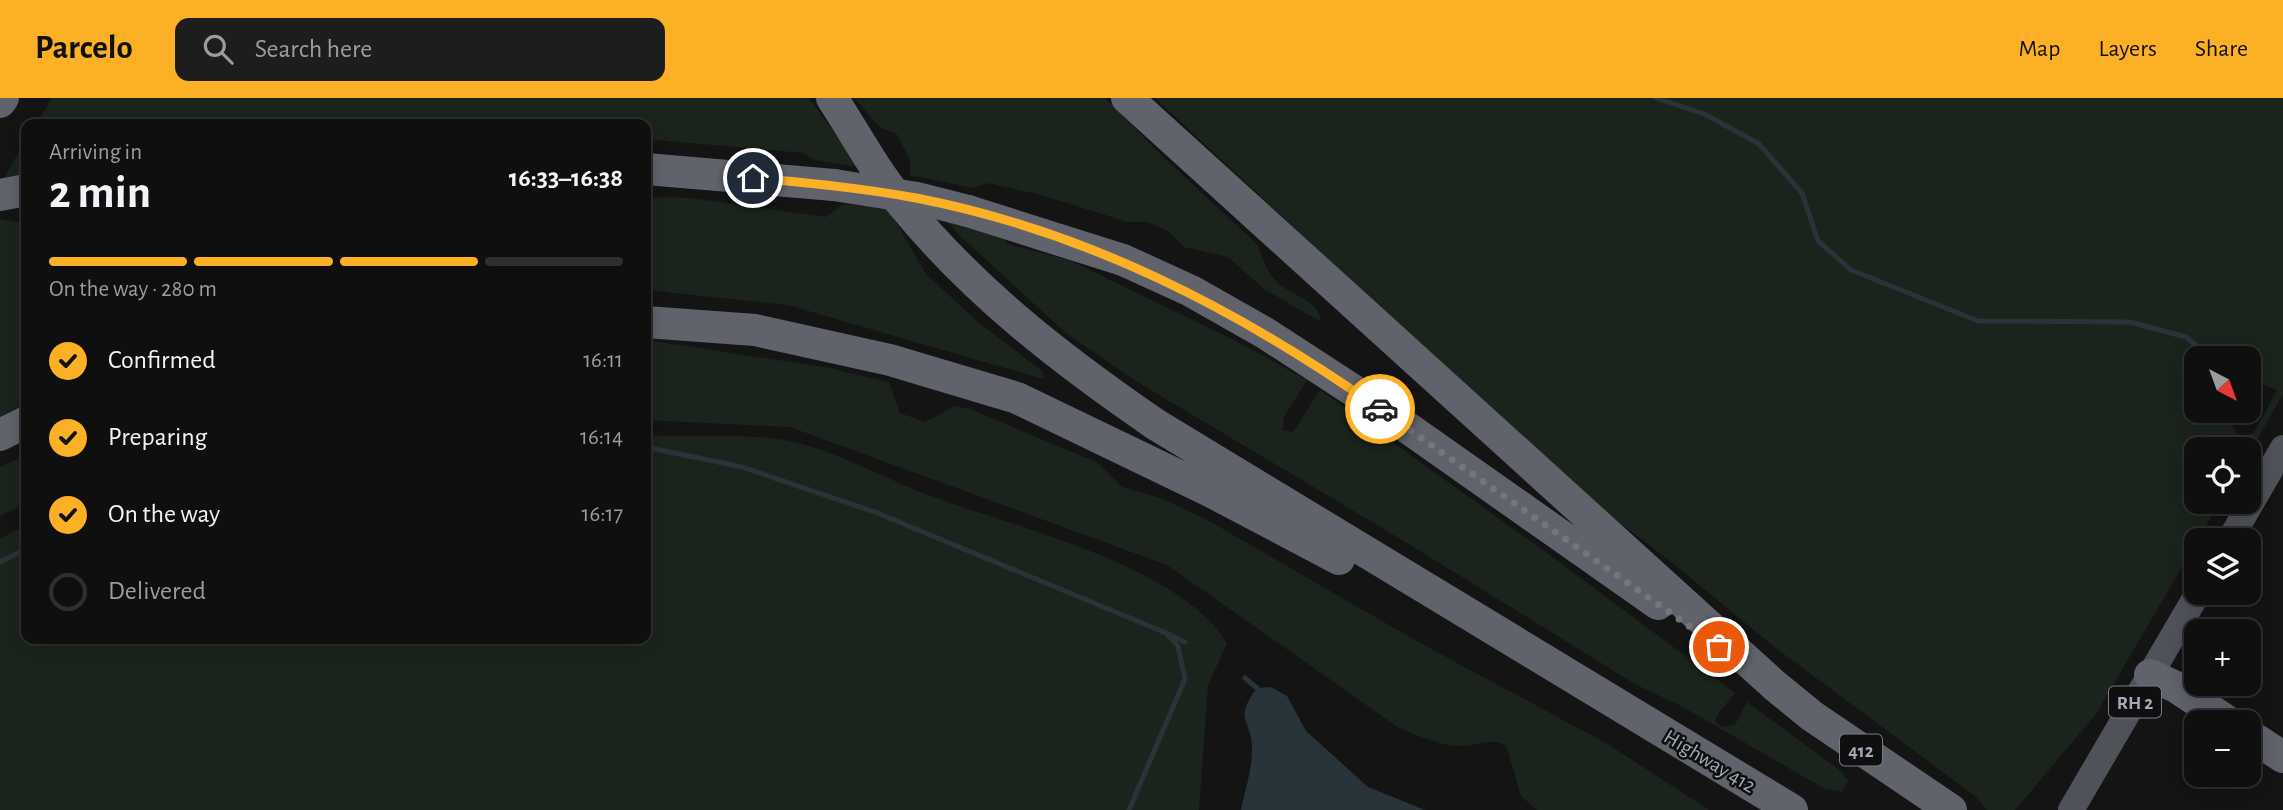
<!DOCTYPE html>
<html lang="en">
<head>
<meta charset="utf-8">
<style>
	body { margin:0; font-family:"Alegreya Sans",sans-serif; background:#1d1d1e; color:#f1f3f6; height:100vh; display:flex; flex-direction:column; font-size:26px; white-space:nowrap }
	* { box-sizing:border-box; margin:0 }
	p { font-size:23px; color:#9b9c9f }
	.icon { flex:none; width:38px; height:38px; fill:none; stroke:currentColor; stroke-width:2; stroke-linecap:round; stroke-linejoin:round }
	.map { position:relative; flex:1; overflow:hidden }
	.side { position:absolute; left:21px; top:21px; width:630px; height:525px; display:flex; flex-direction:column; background:#0f0f10; border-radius:14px; box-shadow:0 4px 18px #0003,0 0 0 2px #2f2f30 }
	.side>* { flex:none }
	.needle { width:46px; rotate:139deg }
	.fabs { position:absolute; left:2184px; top:248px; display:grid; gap:14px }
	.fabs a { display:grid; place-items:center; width:77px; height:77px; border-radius:14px; background:#0f0f10; box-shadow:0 4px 18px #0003,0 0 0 2px #2f2f30; font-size:35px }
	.pin { position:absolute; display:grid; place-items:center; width:60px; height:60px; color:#fff; margin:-30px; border:4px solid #fff; border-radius:50%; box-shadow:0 2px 7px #0007 }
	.courier { position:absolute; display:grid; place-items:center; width:70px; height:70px; margin:-35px; border:5px solid #fcb025; border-radius:50%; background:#fff; color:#222; box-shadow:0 2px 9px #0007 }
	.overview em { font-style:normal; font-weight:700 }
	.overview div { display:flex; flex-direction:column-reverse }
	.overview { display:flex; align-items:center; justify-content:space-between; height:119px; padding:0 28px }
	h1 { font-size:46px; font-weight:700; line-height:52px }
	.bar { display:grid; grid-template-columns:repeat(4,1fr); gap:10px 7px; align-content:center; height:84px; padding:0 28px }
	.bar i { height:9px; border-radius:5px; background:#2f2f30 }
	.bar .on { background:#fcb025 }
	.bar p { grid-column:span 4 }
	ol { padding:0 28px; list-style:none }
	li { display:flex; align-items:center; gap:21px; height:77px }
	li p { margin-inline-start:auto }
	li .icon { padding:7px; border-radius:50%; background:#fcb025; color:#111; stroke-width:4 }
	li:last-child { color:#9b9c9f }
	li i { width:38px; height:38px; border:4px solid #2f2f30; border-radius:50% }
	header { display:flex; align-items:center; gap:42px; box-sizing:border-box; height:98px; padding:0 35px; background:#fcb025; color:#111 }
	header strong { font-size:33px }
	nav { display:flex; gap:38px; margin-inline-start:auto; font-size:24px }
	.search { width:490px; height:63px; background:#1d1d1e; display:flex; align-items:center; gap:18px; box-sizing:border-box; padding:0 24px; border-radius:14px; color:#9b9c9f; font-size:26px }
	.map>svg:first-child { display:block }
</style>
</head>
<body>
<header>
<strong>Parcelo</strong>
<div class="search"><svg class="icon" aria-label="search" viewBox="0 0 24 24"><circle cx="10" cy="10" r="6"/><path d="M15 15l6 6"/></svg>Search here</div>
<nav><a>Map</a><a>Layers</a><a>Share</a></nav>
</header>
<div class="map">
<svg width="2283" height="712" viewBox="0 0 2283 712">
	<rect width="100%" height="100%" fill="#141415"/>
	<path fill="#1b241c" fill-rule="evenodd" d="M52 0H809L859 69 814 62 803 55 646 41V26H36Z
		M854 0H1105L1160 56 1257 146C1262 159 1266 172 1275 182 1289 198 1318 200 1321 224L1264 191 1228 159 1184 149 1168 133 1148 124H1128L1041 97 989 85 973 90 910 77V62L896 35 881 30Z
		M1155 0H2283V296L2249 356V352H2196V404H2220L2096 616 2015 712H1987L1975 698 1777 551 1665 459 1581 396ZM2196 261H2249V290L2259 285 2277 292 2254 334 2243 341C2232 333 2231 326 2230 313H2196Z
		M26 41V77L2 83Z
		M646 99 690 100 826 119 843 106 888 110 926 176 978 224 1043 274V281L788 207 646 192Z
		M945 120 1001 134 1007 146 1069 162 1236 243 1307 282 1284 319 1282 332 1293 334 1320 292 1558 463 1735 595 1716 618V625L1722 629 1735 627 1747 604 1842 674 1848 683 1842 694 1825 691 1683 609 1635 586 1399 440 1139 285 1067 236 958 136Z
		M0 121 26 125V305L0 318Z
		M646 242 824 269 889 284 900 315 925 324 955 308 970 311 1098 365 1122 389 1163 401 1209 423 1420 545 1606 645 1709 712H1537L1521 698 1506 647C1488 639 1476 649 1457 648 1436 646 1419 638 1399 630L1167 467 790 329 646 322Z
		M646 337C691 340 739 335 784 342 828 349 884 380 928 397 1011 428 1180 467 1227 545L1208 588 1199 712H0V441L26 427V541H646Z
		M26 357V405L0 418V369Z"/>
	<path fill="#29333a" d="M1271 589 1287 598 1306 633 1368 689 1425 712H1241C1245 693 1252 671 1252 652 1253 623 1232 622 1257 590Z"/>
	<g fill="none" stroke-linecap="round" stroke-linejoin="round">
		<path stroke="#29333a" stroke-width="5" d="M1656 0 1704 16 1758 45 1802 95 1818 143 1851 172 1978 223 2130 224 2186 239 2213 261
			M2249 290 2256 295
			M646 349 742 369 875 414 1166 535 1178 548 1185 581 1129 712
			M0 464 26 451
			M1169 536 1185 544
			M1245 580 1257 590"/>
		<path stroke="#50525a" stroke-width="26" d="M2229 443 2283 350
			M2071 712 2198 495"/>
		<path stroke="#60636c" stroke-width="32" d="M832 0C855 35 876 75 903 107 975 195 1062 262 1155 326L1792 712
			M1127 0 1774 587 1812 618 1951 712
			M0 4 3 0
			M646 71 834 87
			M0 97 26 92
			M968 113 1123 162 1191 193 1265 235 1371 304 1658 506
			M646 224 755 232 890 262 1017 300 1210 393 1339 461
			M0 337 26 324
			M2150 577 2176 589 2230 625
			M2249 637 2283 659"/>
		<path stroke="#60636c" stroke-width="32" d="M834 87 917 100 968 113"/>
	</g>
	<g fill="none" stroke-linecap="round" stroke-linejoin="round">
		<path stroke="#72767e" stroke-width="7" stroke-dasharray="0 12.6" d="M1380 311 1719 549"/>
		<path stroke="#fcb025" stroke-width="9" d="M753 80C808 85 862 90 916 100 1087 133 1239 212 1380 311"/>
	</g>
	<g text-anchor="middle" stroke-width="5" stroke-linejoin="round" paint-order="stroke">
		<g fill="#0f0f10" stroke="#777c85" stroke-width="2">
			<rect x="2109" y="588.5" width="52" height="31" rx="5"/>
			<rect x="1840" y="636.5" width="42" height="31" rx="5"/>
		</g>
		<g font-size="19" font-weight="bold" fill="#a4aab7">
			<text x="2135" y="611">RH 2</text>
			<text x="1861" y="659">412</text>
		</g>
		<g font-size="21" fill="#a4aab7" stroke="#0f0f10">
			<text transform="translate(1710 663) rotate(31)" y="7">Highway 412</text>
		</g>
	</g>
</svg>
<div class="fabs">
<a><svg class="needle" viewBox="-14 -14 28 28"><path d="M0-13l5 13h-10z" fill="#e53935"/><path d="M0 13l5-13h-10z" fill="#9b9c9f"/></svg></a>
<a><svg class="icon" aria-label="locate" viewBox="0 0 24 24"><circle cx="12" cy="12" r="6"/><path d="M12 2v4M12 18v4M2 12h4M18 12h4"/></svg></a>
<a><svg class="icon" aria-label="layers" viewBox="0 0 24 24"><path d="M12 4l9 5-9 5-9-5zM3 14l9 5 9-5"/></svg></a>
<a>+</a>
<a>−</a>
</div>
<div class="pin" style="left:1719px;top:549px;background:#ea580c"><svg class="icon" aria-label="bag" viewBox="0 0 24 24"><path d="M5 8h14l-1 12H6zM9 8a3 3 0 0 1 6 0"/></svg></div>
<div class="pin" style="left:753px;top:80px;background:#1f2937"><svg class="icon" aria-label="home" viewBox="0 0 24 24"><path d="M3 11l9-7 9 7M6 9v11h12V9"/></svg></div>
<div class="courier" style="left:1380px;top:311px"><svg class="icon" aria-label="car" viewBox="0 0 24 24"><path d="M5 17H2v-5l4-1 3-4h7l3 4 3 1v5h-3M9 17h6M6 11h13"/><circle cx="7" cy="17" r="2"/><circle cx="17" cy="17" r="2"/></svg></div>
<section class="side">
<div class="overview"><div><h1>2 min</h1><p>Arriving in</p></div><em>16:33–16:38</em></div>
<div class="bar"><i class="on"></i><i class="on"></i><i class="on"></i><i></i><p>On the way · 280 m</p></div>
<ol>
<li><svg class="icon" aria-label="check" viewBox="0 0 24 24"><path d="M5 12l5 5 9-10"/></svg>Confirmed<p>16:11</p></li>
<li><svg class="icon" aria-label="check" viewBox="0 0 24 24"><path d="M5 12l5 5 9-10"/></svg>Preparing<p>16:14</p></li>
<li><svg class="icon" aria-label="check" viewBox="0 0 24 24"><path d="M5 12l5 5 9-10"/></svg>On the way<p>16:17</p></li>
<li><i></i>Delivered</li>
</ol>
</section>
</div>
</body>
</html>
